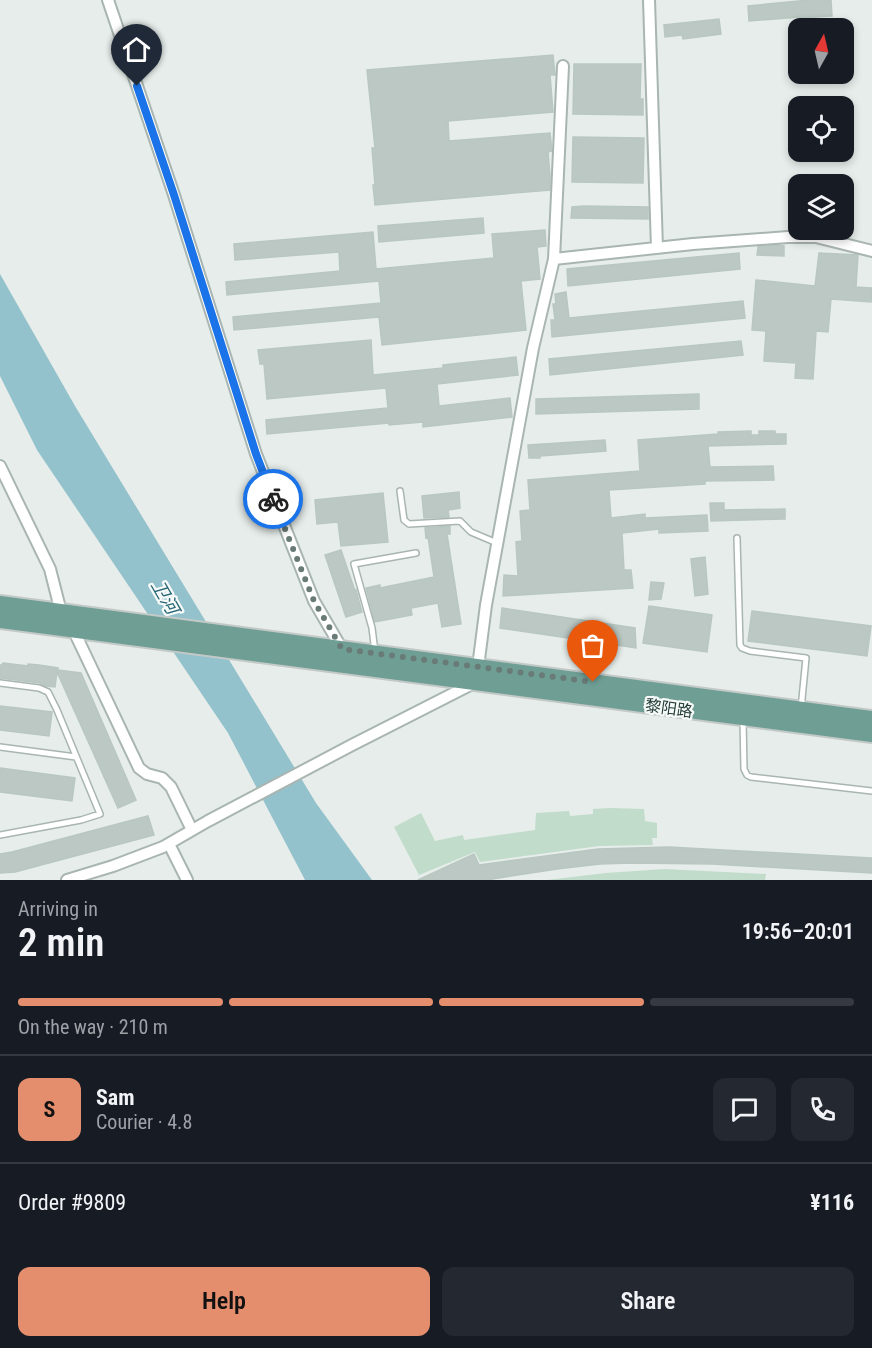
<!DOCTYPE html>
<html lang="en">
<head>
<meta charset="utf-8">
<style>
	body { margin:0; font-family:"Roboto Condensed","Noto Sans SC",sans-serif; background:#242831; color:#f1f3f6; height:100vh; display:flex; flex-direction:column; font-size:22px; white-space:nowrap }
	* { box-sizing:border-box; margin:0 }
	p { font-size:20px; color:#9ea1a6 }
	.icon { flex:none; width:33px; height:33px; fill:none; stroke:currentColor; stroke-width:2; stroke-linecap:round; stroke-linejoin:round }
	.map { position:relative; height:880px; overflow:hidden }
	.sheet { display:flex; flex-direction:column; background:#171b24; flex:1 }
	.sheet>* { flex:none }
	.needle { width:39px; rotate:8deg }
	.fabs { position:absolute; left:788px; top:18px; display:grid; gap:12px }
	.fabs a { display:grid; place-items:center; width:66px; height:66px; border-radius:12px; background:#171b24; box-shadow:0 3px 9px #0003; font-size:30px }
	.pin { position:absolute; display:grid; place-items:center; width:51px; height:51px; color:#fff; margin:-62px -26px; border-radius:50% 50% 50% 0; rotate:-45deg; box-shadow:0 0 6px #0007 }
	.pin .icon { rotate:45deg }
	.courier { position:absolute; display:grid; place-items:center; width:60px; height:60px; margin:-30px; border:4px solid #1a73e8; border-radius:50%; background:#fff; color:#222; box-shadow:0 2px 8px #0007 }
	.overview em { font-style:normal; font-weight:600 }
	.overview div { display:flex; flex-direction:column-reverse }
	.overview { display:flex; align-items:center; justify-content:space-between; height:102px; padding:0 18px }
	h1 { font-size:39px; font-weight:600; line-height:45px }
	.bar { display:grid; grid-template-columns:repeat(4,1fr); gap:9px 6px; align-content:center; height:72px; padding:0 18px }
	.bar i { height:8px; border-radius:4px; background:#363941 }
	.bar .active { background:#e58e6d }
	.bar p { grid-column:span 4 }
	.line { display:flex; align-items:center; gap:15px; padding:0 18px; border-top:2px solid #363941 }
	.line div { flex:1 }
	.round { display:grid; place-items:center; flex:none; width:63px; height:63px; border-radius:12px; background:#242831 }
	.cta { display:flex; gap:12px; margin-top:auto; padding:12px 18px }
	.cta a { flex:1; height:69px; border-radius:12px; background:#e58e6d; color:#111; font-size:24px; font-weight:600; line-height:69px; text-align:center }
	.cta a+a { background:#242831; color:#f1f3f6 }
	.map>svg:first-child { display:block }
</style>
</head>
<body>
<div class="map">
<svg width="872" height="880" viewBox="0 0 872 880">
	<rect width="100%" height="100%" fill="#e6edea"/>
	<path fill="#c1dcca" d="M610 808 644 809 645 821 657 823V838H652L653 845 599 846 480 862 475 852 419 875 394 827 421 813 435 841 463 835 464 840 535 830 536 813 569 811 570 816 593 814V809Z
		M664 869 766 874 765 880H547L606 873Z"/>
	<path fill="#94c2cc" d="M0 274 75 406 316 803 372 880H305L228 733 37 450 0 376Z"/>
	<path fill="#bbc8c3" stroke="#b9c7c1" stroke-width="1.5" d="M809 0H831L832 16 801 18V17L749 21 748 6Z
		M719 19 721 34 683 39 682 35 665 37 664 25Z
		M553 55 555 75H550L553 112 448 121 449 141 550 133 552 151 548 152 550 176V190L375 205 373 185H375L372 148H375L367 70Z
		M574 64H641L640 99H643V115L573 114Z
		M573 137 644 138 643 183 572 182Z
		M584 206 648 207V219L571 218 572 207Z
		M483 218 484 233 379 242 378 226Z
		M545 230 546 246 537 247 540 279 521 281 526 330 382 345 379 317 234 330 233 317 381 303 379 281 227 295 226 282 340 271 339 252 235 260 234 244 373 232 376 269 494 258 492 234Z
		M777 245 784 246V256L757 255 758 247Z
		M739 253 740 269 568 286 567 269Z
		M819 253 858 255 856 287 872 288 871 302 831 299 828 332 816 331 813 379 795 378 796 363 764 361 766 331 752 330 756 280 815 286Z
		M566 292 569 318 743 301 745 318 552 337 551 320H555L553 304H556L555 294Z
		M371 340 373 375 443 368V365L516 357 518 375 437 384 439 406 510 398 512 417 423 427V422L389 425V423L267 434 266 420 388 408 386 388 267 399 264 364H260L258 350Z
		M741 341 743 355 550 375 549 359Z
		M699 394V409L536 414V399Z
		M751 431V435H759V431H775V434H786V444L708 446 710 467 773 466 774 480 705 481V484L609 490 611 518 645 514V518L707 515 708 531 659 533V529L622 533 624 570H631L633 588 503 596 504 575 518 576 516 542 522 541 520 511 530 510 528 480 640 471 638 440 718 434V432Z
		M605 440 606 451 540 456V458H529L528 445Z
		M459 492 460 508 448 510 449 517 424 518 422 496Z
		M383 493 388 542 341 546 338 522 317 524 315 500Z
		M710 503H724V510L785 509V519L711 521Z
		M450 526V534H447L461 624 442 627 438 603 411 608 412 615 375 622 366 588 380 585V588L434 577 428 537 426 538 425 528Z
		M341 550 355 591 356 590 362 612 346 617 325 555Z
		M705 557 708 594 695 596 691 559Z
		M651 582 664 583 661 599 649 600Z
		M649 606 712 615 707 652 643 643Z
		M502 608 635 628 636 648 500 628Z
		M752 611 871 626 867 656 748 641Z
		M3 663 28 666V664L39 665 58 668V670L81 673 136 800 118 808 57 672 55 687 46 686 40 683 0 678V665H2Z
		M0 706 52 712 49 736 0 730Z
		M0 768 75 778 72 801 0 792Z
		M148 816 154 835 15 872 0 873V854L12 852Z
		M669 847 872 858V873L712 864 631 863 600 864 557 869 486 880H418L474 854 479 865 598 849Z"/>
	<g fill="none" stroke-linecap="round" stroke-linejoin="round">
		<defs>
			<path id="service" d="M400 491 404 520 409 524 460 521 471 532 497 543
				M737 538 740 645 742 648 750 651 806 658 801 709
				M375 652 372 628 354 564 416 553
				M0 683 39 688 48 692 57 710 100 814 81 820 0 835
				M743 719 744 769 747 775 751 777 872 791
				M0 747 76 757"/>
			<path id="minor" d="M108 0 174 195 256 454 314 601 342 649
				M649 0 657 248
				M554 259 693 244 788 237H816L872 251
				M0 466 50 569 61 612
				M73 629 139 768 147 774 162 778 171 787 192 830
				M478 667 486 605 533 348 554 259 563 66
				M169 844 187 880
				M67 880 113 866 163 847 208 821 352 745 474 683"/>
			<path id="primary" d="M0 604 872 719
				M0 620 872 734"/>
		</defs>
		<use href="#service" stroke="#a9b5b1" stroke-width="8"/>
		<use href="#minor" stroke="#a9b5b1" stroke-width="14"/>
		<use href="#primary" stroke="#c2c9c7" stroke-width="20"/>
		<use href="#service" stroke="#fff" stroke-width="5"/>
		<use href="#minor" stroke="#fff" stroke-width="10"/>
		<use href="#primary" stroke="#6f9e94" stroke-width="16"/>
	</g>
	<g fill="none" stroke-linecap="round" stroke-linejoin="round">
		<path stroke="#697b76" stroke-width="6" stroke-dasharray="0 10.8" d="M273 499 314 601 342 649 593 682"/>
		<path stroke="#1a73e8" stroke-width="8" d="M137 86 174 195 256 454 273 499"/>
	</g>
	<g text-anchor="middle" stroke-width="4.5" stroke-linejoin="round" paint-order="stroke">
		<g font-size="16" fill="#263e38" stroke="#f6faf8">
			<text transform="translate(669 708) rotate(8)" y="6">黎阳路</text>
		</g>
		<g font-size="18" font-style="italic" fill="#266575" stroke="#f6faf8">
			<text transform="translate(165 597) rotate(60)" y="6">卫河</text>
		</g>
	</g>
</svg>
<div class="fabs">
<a><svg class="needle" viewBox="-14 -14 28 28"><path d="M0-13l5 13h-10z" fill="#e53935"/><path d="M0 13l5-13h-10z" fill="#9ea1a6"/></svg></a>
<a><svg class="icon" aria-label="locate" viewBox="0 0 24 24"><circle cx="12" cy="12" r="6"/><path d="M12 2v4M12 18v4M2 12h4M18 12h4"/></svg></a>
<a><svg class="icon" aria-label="layers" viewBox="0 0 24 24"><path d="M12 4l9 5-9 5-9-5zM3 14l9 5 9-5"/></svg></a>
</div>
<div class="pin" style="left:593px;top:682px;background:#ea580c"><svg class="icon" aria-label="bag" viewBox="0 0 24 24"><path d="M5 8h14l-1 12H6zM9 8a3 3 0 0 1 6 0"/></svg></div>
<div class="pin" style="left:137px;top:86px;background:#1f2937"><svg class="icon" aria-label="home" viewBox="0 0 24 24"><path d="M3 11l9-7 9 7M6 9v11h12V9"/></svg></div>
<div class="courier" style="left:273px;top:499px"><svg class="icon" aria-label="bike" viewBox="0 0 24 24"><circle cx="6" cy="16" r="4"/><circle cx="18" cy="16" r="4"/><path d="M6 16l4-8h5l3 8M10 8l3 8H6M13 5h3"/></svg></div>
</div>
<section class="sheet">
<div class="overview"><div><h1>2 min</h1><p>Arriving in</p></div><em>19:56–20:01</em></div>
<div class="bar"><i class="active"></i><i class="active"></i><i class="active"></i><i></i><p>On the way · 210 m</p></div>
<div class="line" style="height:108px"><b class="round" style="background:#e58e6d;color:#111">S</b><div><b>Sam</b><p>Courier · 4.8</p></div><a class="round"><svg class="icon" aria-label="chat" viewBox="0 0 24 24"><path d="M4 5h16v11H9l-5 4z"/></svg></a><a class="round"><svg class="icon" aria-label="phone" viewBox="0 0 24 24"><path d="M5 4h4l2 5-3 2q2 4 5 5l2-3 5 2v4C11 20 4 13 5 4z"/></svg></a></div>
<div class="line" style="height:78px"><div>Order #9809</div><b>¥116</b></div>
<div class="cta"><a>Help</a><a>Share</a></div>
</section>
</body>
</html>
